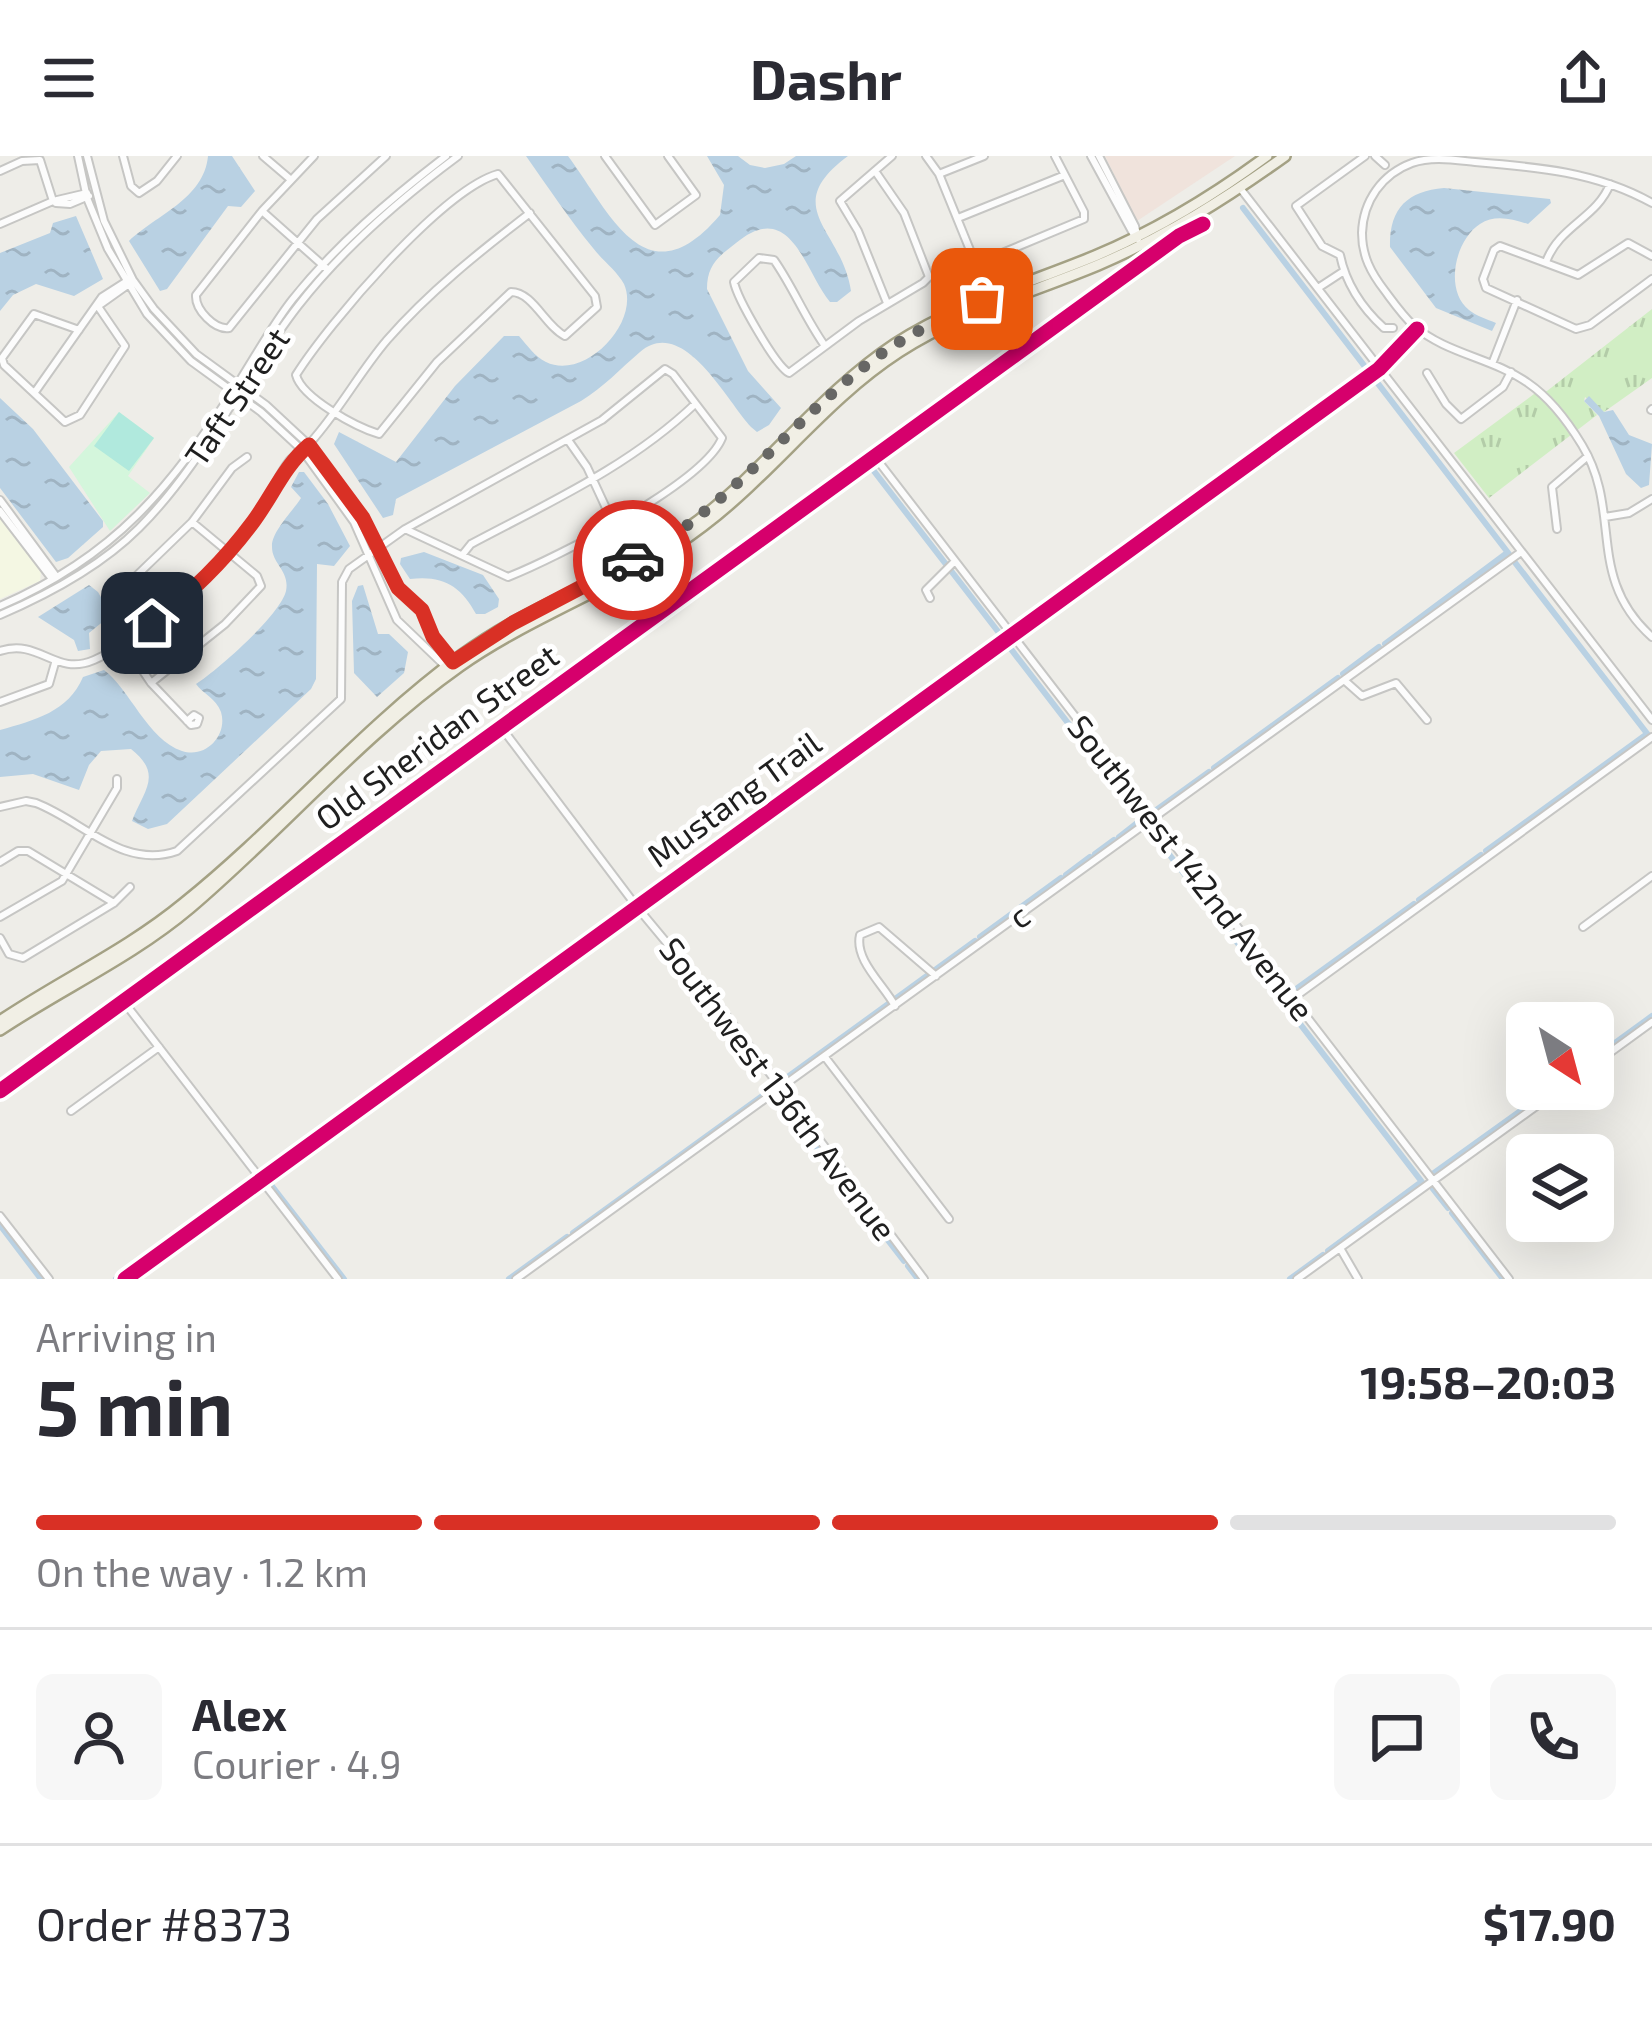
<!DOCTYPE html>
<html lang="en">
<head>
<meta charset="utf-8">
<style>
	body { margin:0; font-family:"Exo 2",sans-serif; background:#f7f7f7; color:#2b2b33; height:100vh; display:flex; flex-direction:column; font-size:45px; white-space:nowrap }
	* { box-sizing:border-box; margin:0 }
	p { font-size:39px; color:#7c7c81 }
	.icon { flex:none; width:66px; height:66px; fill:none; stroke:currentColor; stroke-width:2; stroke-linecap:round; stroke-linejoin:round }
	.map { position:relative; height:1123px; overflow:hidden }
	.details { display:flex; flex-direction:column; background:#fff; flex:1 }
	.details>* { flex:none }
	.needle { width:78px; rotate:144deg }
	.controls { position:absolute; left:1506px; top:846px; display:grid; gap:24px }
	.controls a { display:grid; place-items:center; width:108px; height:108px; border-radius:18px; background:#fff; box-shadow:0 12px 48px #0002; font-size:60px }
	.pin { position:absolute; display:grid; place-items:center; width:102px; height:102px; color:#fff; margin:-51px; border-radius:24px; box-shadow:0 6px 18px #0006 }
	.courier { position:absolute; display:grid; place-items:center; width:120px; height:120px; margin:-60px; border:9px solid #d93025; border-radius:50%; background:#fff; color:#222; box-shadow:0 3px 15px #0007 }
	.headline em { font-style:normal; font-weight:700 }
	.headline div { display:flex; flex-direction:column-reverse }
	.headline { display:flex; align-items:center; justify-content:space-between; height:204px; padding:0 36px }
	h1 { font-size:78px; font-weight:700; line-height:90px }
	.bar { display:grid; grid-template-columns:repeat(4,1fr); gap:18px 12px; align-content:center; height:144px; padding:0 36px }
	.bar i { height:15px; border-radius:9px; background:#e1e1e2 }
	.bar .active { background:#d93025 }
	.bar p { grid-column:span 4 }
	.line { display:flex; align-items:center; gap:30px; padding:0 36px; border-top:3px solid #e1e1e2 }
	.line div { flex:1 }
	.round { display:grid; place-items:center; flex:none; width:126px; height:126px; border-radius:18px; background:#f7f7f7 }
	header { display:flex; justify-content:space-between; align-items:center; height:156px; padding:0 36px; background:#fff; font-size:54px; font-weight:700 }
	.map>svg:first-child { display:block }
</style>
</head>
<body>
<header><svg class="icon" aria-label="menu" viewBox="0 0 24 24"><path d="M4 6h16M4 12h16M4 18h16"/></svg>Dashr<svg class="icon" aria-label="share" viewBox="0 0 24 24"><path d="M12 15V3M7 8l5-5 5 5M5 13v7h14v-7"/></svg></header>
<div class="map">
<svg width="1652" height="1123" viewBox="0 0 1652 1123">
	<defs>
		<pattern id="grass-tufts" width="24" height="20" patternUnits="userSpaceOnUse" patternTransform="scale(3)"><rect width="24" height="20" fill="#d1eec4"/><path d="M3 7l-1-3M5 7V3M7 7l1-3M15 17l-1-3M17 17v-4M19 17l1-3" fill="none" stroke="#b3cca8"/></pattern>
		<pattern id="water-ripples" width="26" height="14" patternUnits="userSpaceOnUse" patternTransform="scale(3)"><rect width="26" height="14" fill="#b9d1e3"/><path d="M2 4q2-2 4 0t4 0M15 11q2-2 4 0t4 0" fill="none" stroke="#9fb3c2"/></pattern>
	</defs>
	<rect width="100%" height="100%" fill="#eeede8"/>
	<path fill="#f0e3dc" d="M1105 0H1235L1137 65Z"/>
	<path fill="#f4f7e3" d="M0 361 41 416 40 425 0 443Z"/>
	<path fill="url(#grass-tufts)" d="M1652 153V222L1604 256 1585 241 1584 245 1597 259 1489 342 1454 297 1534 238 1547 235Z"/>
	<path fill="#d4f6dc" d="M119 256 154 282 128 320 150 337 110 375 69 311Z"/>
	<path fill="#b0e9dd" d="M119 256 154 282 129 315 94 290Z"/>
	<path fill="url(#water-ripples)" d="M208 0H232L255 35 241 51 228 50 167 133 160 135 129 85C156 59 204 43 208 0Z
		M526 0H568C611 58 646 146 720 59L724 29 707 0H738L750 9 765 12 784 8 796 0H848C778 52 842 73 851 135L837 146H830C805 116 791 41 736 87 718 101 707 109 707 133L748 215 781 252 769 269 757 276 751 271C726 244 683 159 640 196 620 213 604 231 581 245L396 343 393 359 383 362 334 288 339 276 396 306 455 230 504 180H519C527 189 535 201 546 206 585 225 641 166 624 128 617 115 602 104 593 92 569 63 548 31 526 0Z
		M1444 32 1550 43 1551 47 1528 68C1512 63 1495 58 1480 68 1455 84 1444 134 1469 154 1476 160 1487 163 1496 167L1492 175 1436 152 1390 91C1389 53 1407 35 1444 32Z
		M76 60 103 123 74 140 36 128 13 139 0 155V97L50 77 53 67Z
		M1589 240 1604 256 1613 254 1629 279 1652 288 1649 329 1641 332 1626 318 1599 260 1584 245Z
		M0 242 33 273 103 365V371L68 402 56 406 0 332Z
		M299 316H304L328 348 350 390 334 410 317 408 316 523 311 533 167 668 148 673 132 665C143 635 164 619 131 593L101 595 89 609 79 634 33 618 0 621V574C35 564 68 556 83 521L104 514C129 532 148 584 182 595 206 603 228 579 221 556 216 542 203 538 196 528 214 517 280 460 286 435 290 415 272 408 272 391 271 376 293 355 301 342L291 331Z
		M424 396 483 419 499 443 498 451 485 458H476C461 430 443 419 410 423L400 408 401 402Z
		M89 429 98 436 111 459 89 477 90 493 78 495 74 484 38 461Z
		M358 430 363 429 378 478H389L408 496 404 517 377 541 354 517 352 445Z"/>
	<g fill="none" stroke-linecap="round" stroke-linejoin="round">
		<path stroke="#b9d1e3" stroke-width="6" d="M1243 52 1509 398
			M870 310 1003 482
			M1224 319 1367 215
			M1204 333 1219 322
			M1113 399 1199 337
			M1513 404 1649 580
			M1011 473 1108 403
			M1007 488 1142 663 1119 681
			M1385 488 1507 397
			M1343 518 1379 491
			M933 529 1006 477
			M1214 612 1338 522
			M1155 655 1209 616
			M1148 671 1422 1026
			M1486 695 1647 578
			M701 698 928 533
			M1095 698 1114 684
			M1066 719 1090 701
			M1419 744 1481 699
			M636 745 696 702
			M980 781 1061 722
			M1292 836 1414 748
			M469 867 632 748
			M445 884 464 870
			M1593 903 1652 860
			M778 928 975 785
			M0 929 1150 94
			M777 940 876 1069
			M1434 1017 1551 933
			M262 1018 440 888
			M268 1025 344 1123
			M1433 1033 1448 1052
			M1452 1057 1503 1123
			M0 1069 41 1123
			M880 1074 904 1105
			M573 1077 772 933
			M1328 1095 1420 1027
			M908 1110 918 1123
			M116 1123 255 1023
			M509 1123 567 1081
			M1290 1123 1323 1099"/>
		<defs>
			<path id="minor" d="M78 0 87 42 108 93 147 158 191 205 261 256 302 294 354 366 397 464 445 510
				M87 0 104 65 133 124 154 153 196 198 266 249 309 289 363 362 398 432 422 454 433 481 452 504
				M123 0 131 30 139 37 157 25 177 0
				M263 0 290 23
				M314 0 262 55 196 139C195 154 215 174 229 172L317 63 386 0
				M605 0 655 69 696 39 668 0
				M926 0 939 18 972 99 983 105 1084 63V56L1055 0
				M1091 0 1134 79
				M1099 0 1135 70 1138 83
				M1365 0 1296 50 1322 90 1340 99C1346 128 1362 152 1384 172H1393
				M1375 0 1385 9
				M0 15 22 5 40 4 53 45
				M498 18 595 140 597 151 565 180C545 170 533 136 511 136L437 206 379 278C356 271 302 242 296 219 328 168 442 34 498 18Z
				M939 18 984 0
				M1240 32 1652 564
				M56 47 70 48 89 40
				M1652 47C1597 16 1537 11 1475 6 1455 4 1432 0 1412 7 1382 18 1363 45 1362 77 1362 100 1371 117 1385 135 1394 147 1403 160 1414 170 1447 198 1493 202 1528 227 1550 242 1568 266 1582 289 1623 357 1585 421 1652 481
				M262 55 326 112
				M958 62 1065 19
				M0 68 53 45 87 37
				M1652 100 1628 87 1578 119 1500 90 1494 94 1483 123 1486 132 1576 173 1590 169 1652 123
				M1546 106C1559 70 1597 62 1610 28
				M1318 132 1344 115
				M887 147 858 75 840 45 892 0
				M101 148 129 128
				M79 174 34 158 2 202 4 209 65 266 80 259 125 190 97 149
				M825 190C805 162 793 131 774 104L759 102 734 126C737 142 775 209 789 217L859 165 923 127 929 121 904 57 875 15
				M1492 208 1517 144
				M1427 217 1446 248 1461 263 1503 231 1511 216
				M35 236 102 141 127 125
				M1651 254 1652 253
				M568 284 587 311 613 367
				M875 301 1509 1123
				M0 344 56 420
				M0 355 52 423
				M1605 361 1629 357 1652 343
				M1557 373 1552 331 1588 300
				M463 398 471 388C550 346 630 310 695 248
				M930 442 926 434 955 405
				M0 450C116 400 170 332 237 229 255 201 271 171 292 144 336 89 390 43 446 0
				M0 459C49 438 101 410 139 372 204 307 242 222 298 150 343 92 400 43 458 0
				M152 467 129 435V427L192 366 232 312 247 301
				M124 487 151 527 191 569 197 568 199 562 194 559 187 565
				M0 495C40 482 55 521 94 504 158 476 218 416 257 360 269 343 277 320 289 305 295 298 304 294 310 287 339 255 359 217 387 184 429 136 479 96 530 57
				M1344 524 1362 540 1396 527 1427 564
				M151 527 225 468 261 430 257 420 192 366
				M0 546 49 528 55 507
				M501 571 637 751 720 851 924 1123
				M0 651 26 645 36 647C83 665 123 714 177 695L341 543 342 426 349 413 405 373 602 264 665 213 673 218 722 282C704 327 556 402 508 421L405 373
				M0 706 18 695H28L114 747
				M0 761 62 725 117 632V623
				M1583 771 1652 720
				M0 782 9 798 23 802 114 747 130 731
				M1292 843 1652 581
				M124 846 338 1123
				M895 850C884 829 854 804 860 779L879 771 936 820
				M825 901 949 1063
				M1593 909 1652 866
				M0 935 1179 80 1203 68
				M71 955 159 891
				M0 1060 49 1123
				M1340 1092 1358 1123
				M125 1123 1379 213 1417 173
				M516 1123 1521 396
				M1297 1123 1560 933"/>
			<path id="major" d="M0 865C61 824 127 794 184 747 281 669 361 573 462 499 535 445 626 419 699 364 769 310 821 237 895 188 957 148 1027 128 1095 100 1157 74 1213 40 1267 0
				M0 874C63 832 132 801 190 752 282 674 361 580 460 510 537 456 629 427 703 370 773 317 825 244 899 196 960 156 1031 137 1098 109 1166 80 1225 43 1285 0"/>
		</defs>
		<use href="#minor" stroke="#c6c6c4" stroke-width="10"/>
		<use href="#major" stroke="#a4a184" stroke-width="14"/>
		<use href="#minor" stroke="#fcfcfc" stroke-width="6"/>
		<use href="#major" stroke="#f1efe5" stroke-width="9"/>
		<defs>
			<path id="cycleway" d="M0 935 1179 80 1203 68
				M125 1123 1379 213 1417 173"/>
		</defs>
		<use href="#cycleway" stroke="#fff" stroke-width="22"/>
		<use href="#cycleway" stroke="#d6006c" stroke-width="15"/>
	</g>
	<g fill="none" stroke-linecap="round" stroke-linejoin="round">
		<path stroke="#676765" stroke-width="12" stroke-dasharray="0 21.6" d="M633 404C723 356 782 276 861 213 897 184 939 163 982 143"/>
		<path stroke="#d93025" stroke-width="15" d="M152 467C190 438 224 405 253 366 273 339 284 310 309 289L363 362 398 432 422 454 433 481 453 506 513 467 633 404"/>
	</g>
	<g text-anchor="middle" stroke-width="10" stroke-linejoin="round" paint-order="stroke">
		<g font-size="33" fill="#1f1f1f" stroke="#fff">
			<text transform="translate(237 241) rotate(-56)" y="12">Taft Street</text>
			<text transform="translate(437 581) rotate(-36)" y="12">Old Sheridan Street</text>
			<text transform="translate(734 643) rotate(-36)" y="12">Mustang Trail</text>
			<text transform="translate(1191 712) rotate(52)" y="12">Southwest 142nd Avenue</text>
			<text transform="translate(1019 760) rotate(-36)" y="12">c</text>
			<text transform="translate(778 933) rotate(53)" y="12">Southwest 136th Avenue</text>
		</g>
	</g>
</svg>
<div class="controls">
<a><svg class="needle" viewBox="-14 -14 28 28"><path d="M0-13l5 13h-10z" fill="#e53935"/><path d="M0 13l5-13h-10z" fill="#7c7c81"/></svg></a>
<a><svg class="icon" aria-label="layers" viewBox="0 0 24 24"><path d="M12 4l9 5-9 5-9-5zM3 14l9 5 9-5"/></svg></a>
</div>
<div class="pin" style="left:982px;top:143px;background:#ea580c"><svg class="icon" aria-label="bag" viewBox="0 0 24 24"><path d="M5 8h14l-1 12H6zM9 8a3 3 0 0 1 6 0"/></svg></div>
<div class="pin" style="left:152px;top:467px;background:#1f2937"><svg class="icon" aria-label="home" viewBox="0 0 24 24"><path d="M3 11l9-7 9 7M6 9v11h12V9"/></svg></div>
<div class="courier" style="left:633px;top:404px"><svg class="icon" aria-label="car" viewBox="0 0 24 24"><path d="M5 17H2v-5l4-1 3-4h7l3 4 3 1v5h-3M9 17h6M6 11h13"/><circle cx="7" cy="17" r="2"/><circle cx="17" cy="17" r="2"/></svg></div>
</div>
<section class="details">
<div class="headline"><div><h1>5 min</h1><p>Arriving in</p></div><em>19:58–20:03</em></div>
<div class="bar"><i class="active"></i><i class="active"></i><i class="active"></i><i></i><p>On the way · 1.2 km</p></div>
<div class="line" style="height:216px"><a class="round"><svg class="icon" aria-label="person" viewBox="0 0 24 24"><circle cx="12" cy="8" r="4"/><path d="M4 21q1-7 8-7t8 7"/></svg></a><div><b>Alex</b><p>Courier · 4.9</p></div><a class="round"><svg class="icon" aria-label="chat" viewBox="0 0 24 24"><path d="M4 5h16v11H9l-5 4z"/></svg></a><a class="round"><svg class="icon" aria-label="phone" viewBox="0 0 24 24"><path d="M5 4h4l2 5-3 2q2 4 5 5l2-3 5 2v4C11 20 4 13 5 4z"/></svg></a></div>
<div class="line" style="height:156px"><div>Order #8373</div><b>$17.90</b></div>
</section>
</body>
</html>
